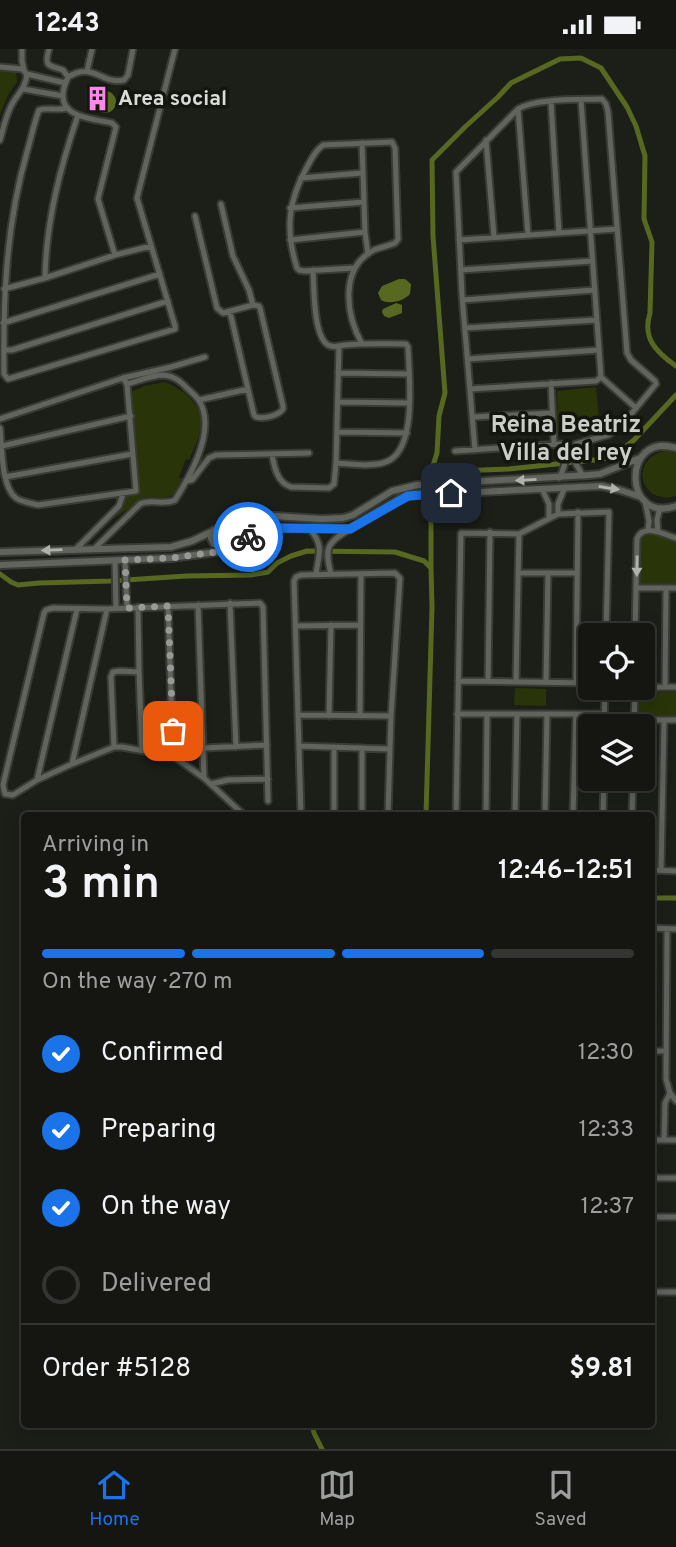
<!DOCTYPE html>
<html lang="en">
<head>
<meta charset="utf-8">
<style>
	body { margin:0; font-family:Overpass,sans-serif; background:#1e1f1b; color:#f1f3f6; height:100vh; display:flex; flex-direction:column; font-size:26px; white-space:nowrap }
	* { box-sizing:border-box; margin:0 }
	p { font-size:23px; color:#9d9f9f }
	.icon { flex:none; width:38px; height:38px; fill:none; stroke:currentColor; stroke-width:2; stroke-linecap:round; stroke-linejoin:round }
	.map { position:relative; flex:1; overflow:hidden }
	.drawer { position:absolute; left:21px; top:763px; width:634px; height:616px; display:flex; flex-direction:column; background:#151612; border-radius:7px; box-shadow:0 4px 18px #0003,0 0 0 2px #343532 }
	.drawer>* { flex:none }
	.buttons { position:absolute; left:578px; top:574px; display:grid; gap:14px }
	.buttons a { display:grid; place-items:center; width:77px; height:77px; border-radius:7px; background:#151612; box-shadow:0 4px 18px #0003,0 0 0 2px #343532; font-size:35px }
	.pin { position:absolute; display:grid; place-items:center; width:60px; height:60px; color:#fff; margin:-30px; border-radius:14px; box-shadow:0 4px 10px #0006 }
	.courier { position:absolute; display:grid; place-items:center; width:70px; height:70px; margin:-35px; border:5px solid #1a73e8; border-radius:50%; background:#fff; color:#222; box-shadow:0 2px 9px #0007 }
	.summary em { font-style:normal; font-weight:600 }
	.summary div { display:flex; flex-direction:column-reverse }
	.summary { display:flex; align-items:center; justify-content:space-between; height:119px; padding:0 21px }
	h1 { font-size:46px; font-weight:600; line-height:52px }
	.bar { display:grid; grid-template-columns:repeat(4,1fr); gap:10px 7px; align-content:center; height:84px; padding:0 21px }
	.bar i { height:9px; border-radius:5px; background:#343532 }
	.bar .active { background:#1a73e8 }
	.bar p { grid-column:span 4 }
	.line { display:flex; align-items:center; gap:18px; padding:0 21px; border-top:2px solid #343532 }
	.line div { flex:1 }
	ol { padding:0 21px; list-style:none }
	li { display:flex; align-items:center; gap:21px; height:77px }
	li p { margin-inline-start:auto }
	li .icon { padding:7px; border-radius:50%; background:#1a73e8; color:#fff; stroke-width:4 }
	li:last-child { color:#9d9f9f }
	li i { width:38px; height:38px; border:4px solid #343532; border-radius:50% }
	.status { display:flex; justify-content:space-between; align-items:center; height:49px; padding:0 35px; background:#151612; direction:ltr }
	.status svg { height:19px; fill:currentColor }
	.tabs { display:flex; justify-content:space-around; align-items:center; height:98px; border-top:2px solid #343532; background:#151612; font-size:19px; color:#9d9f9f }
	.tabs a { display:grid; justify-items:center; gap:4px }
	.tabs .active { color:#1a73e8 }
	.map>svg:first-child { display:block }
</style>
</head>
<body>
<div class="status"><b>12:43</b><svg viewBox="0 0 49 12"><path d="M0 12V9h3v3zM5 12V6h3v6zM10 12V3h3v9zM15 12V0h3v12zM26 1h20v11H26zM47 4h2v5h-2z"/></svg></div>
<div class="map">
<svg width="676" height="1400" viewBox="0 0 676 1400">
	<rect width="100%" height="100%" fill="#1c1e18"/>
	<path fill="#293409" d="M0 21 16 23 17 33 8 46 0 66Z
		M165 333C182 340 205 356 201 379 199 390 193 401 189 411L186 410 179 428 182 430 178 440 173 446 164 449 147 448 140 450 134 456 114 469H113L124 458V449L136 446 129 344 144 337Z
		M596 338 600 379 558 382 557 342Z
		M665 402 676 404V447C640 457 628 410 665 402Z
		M642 482 676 489V539H636L637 490Z
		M515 639 546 640V657L514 656Z
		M638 643H676V667H638Z"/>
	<path fill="#576921" d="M94 53a11 11 0 1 1 22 0a11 11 0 1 1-22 0Z
		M399 230H405L411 235 410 245C404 252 389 256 381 251L378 244 382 237Z
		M396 254 402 256V264L389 269 384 267 382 263 383 260Z"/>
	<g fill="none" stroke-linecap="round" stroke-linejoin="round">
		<path stroke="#576921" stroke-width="5" d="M431 423 509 420 604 410 620 402 634 391 676 346
			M431 519V423L437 404 439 367 445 344 433 187 432 111 465 78 498 48 511 34 560 10 581 9 601 19 627 58 636 77 645 107 644 170 652 193 650 264C642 289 656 303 676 317
			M0 525 11 533 18 536 39 534 111 532 186 527 251 526 268 523 277 514 291 507 307 502 395 503 424 512 431 519 432 558 426 766
			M651 849H676
			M312 1376 314 1384 322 1400"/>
		<defs>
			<path id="minor" d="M22 0V12L24 21
				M49 0C44 18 48 16 63 21L68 28
				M0 18 22 20 27 25C26 39 17 45 11 57 6 67 3 80 0 91
				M87 22 92 0
				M27 25 65 34
				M23 40 63 47
				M581 51 601 328
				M551 53 559 184
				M67 59C57 62 47 58 39 61 34 74 31 89 27 103 6 176 3 249 4 325L8 330 175 280V277L137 149 175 0
				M518 60 528 186
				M486 91 494 188
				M362 94 365 183 368 205
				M301 129 362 124
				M221 155 233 207 249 241 253 256
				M290 159 364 153
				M195 167 217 259 223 264 253 256 259 257 260 259 283 357V360C278 367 264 370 256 368L254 366 230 263
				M290 191 365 183
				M459 191 617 180
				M115 206 98 150 116 78 112 74C95 70 61 69 63 45 63 39 66 33 68 28 94 12 101 36 124 31L128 26 133 0
				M355 219 304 222 299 221 297 219C285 181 288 152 307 118 312 109 315 102 323 96L392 93 395 99 398 190 395 194C388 197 381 198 374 201 339 219 346 266 362 295
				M313 221C314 237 313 287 328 296 333 299 339 297 345 296 365 294 385 295 406 295L408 298C409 326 417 395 390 411 377 419 350 415 336 414
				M461 221 592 212
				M45 229C46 173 60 119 78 66
				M4 240 45 229 115 206 151 197
				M463 251 594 241
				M3 274 160 225
				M465 279 596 271
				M4 301H12L168 252
				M468 310 599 301
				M338 324 409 325
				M551 334 554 395
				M470 340 596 332 601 328 636 359
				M199 351 248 340
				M338 353 409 354
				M473 368 552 364
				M0 370 123 329 171 318 205 308
				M0 379C2 397 1 438 16 449 22 453 30 454 38 456L136 442 127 335 123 329
				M337 383 407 384
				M2 397 131 367
				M475 401 462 246 456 123 518 60C536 49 580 51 602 50L606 55 608 63 627 304 631 311 655 332 656 335 622 376 608 386 576 395 575 397 576 415 583 427
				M455 402 561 395 565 398C567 410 565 419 559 429
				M272 405C274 417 277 434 291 438L329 439 334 435 336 414 339 297
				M5 428 132 405
				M186 432 192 431 209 409 216 406 309 404
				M542 440 549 455V469
				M645 452 649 472 648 481
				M558 465V455L565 438
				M310 480C324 497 319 504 316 525
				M658 483 657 471 660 459
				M94 500 140 455C151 449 163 457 175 451 191 426 218 379 198 350 195 346 190 342 187 339 180 332 174 327 164 326 152 326 138 332 127 335
				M75 501 119 457 123 445
				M125 511 127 559
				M115 512 116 560
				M519 524H577
				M331 525C324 498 327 494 350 480
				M636 539H676
				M230 554 236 698
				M198 556 204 729
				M168 557 173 707
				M138 558 139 623 142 701
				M295 577 360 576
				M635 586 637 490C643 474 663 485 676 489
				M458 632 590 634
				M488 632 490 483
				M516 632 519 485
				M546 633 548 524
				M576 633 578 463
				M665 638H676
				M635 639 665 638 666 539
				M457 665H605
				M298 666 391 667
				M329 667 331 576
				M360 667 361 525
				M634 671H664
				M604 677 605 639
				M634 677 635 639
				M299 697 389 700
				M114 698 111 628 113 623 120 622 139 623
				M334 698V766
				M204 699 267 696
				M362 699V766
				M72 715 107 560
				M37 731 77 560
				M211 735 228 731 268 730
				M244 766 204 729 173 707 122 698H114L72 715 37 731 13 746 5 745 3 736 44 564 46 561 53 559 107 560 260 554 263 558 268 752
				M301 766 294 532 296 528 301 526 395 524 400 529 391 667 388 766
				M456 766 461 484 519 485 558 465 609 463 606 586
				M486 766 487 665
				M515 766 517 665
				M545 766 547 665
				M573 766 576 665
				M603 766 604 730
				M632 766 633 730
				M651 821 676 822
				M661 821 664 671H676
				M651 879 676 880
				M667 880 666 1030 670 1044 676 1052
				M651 1002H666
				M651 1091H676
				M664 1091 665 1054 670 1044
				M651 1129H676
				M651 1168H676
				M651 1243H676"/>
			<path id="tertiary" d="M676 399C621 382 623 476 676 457
				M247 470 253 471C256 477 253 481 250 487
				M214 481 211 489 214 495 219 496 227 494
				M1 503 171 498 192 492 245 467 257 466 322 470 343 469 353 466 392 442 417 436 589 426 600 425 640 409
				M1 516 171 509 216 503 262 482 276 479 350 480 398 451 408 447 419 446 601 437 620 441 641 448"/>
		</defs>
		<use href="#minor" stroke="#393b36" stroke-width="9"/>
		<use href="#tertiary" stroke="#393b36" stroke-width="10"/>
		<use href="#minor" stroke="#61645c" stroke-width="5"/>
		<use href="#tertiary" stroke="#61645c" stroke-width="6"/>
	</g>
	<defs><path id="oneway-solid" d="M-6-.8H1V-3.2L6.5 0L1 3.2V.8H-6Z" transform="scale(1.75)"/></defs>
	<g fill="#afb1ab">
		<use href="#oneway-solid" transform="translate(526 431) rotate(177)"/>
		<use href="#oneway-solid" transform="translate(609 439) rotate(9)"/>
		<use href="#oneway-solid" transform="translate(52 501) rotate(178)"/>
		<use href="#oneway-solid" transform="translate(637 517) rotate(91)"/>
	</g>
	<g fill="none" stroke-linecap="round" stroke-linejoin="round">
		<path stroke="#979994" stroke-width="7" stroke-dasharray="0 12.6" d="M173 682 168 557 127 559 125 511 171 509 216 503 248 488"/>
		<path stroke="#1a73e8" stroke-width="9" d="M248 488 262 482 276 479 350 480 408 447 451 444"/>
	</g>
	<defs>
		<symbol id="building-bare" viewBox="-9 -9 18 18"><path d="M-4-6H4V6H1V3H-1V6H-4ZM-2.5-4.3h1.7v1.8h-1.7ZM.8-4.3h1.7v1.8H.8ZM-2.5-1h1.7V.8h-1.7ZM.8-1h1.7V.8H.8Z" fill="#f988e9" stroke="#13150f" stroke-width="2.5" paint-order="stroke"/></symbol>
	</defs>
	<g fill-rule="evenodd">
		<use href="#building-bare" x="80" y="32" width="35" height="35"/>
	</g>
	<g text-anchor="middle" stroke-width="7" stroke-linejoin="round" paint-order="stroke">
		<g font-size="21" font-weight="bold" fill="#d9dbd6" stroke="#13150f" text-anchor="start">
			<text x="118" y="56">Area social</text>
		</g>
		<g font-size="24" font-weight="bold" fill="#cbcec6" stroke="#13150f">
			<text x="566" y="383">Reina Beatriz<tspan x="566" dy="28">Villa del rey</tspan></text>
		</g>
	</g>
</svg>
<div class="buttons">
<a><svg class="icon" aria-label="locate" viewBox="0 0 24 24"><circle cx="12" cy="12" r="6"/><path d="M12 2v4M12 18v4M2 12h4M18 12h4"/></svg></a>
<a><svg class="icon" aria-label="layers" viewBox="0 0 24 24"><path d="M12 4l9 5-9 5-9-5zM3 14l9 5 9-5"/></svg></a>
</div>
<div class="pin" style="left:173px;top:682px;background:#ea580c"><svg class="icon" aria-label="bag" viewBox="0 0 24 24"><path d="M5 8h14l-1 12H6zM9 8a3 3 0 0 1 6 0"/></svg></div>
<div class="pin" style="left:451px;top:444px;background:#1f2937"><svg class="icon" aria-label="home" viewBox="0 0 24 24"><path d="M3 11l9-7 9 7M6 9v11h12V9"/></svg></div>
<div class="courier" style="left:248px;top:488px"><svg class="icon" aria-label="bike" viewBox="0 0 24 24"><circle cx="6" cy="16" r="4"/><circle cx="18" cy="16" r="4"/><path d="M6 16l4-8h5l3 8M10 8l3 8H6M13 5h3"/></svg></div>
<section class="drawer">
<div class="summary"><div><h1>3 min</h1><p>Arriving in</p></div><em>12:46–12:51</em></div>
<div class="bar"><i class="active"></i><i class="active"></i><i class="active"></i><i></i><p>On the way · 270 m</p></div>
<ol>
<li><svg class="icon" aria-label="check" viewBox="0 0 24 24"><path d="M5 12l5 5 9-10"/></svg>Confirmed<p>12:30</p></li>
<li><svg class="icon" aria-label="check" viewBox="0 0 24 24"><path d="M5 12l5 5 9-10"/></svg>Preparing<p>12:33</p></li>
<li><svg class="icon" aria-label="check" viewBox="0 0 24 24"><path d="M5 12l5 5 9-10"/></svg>On the way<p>12:37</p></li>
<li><i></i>Delivered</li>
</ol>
<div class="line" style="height:91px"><div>Order #5128</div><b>$9.81</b></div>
</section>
</div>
<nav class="tabs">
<a class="active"><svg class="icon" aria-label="home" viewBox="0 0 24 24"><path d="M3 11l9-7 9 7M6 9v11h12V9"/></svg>Home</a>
<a><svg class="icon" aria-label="map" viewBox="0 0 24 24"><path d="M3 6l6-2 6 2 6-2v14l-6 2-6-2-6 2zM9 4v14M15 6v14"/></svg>Map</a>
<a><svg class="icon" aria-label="saved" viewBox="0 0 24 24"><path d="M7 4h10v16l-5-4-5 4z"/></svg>Saved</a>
</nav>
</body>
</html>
